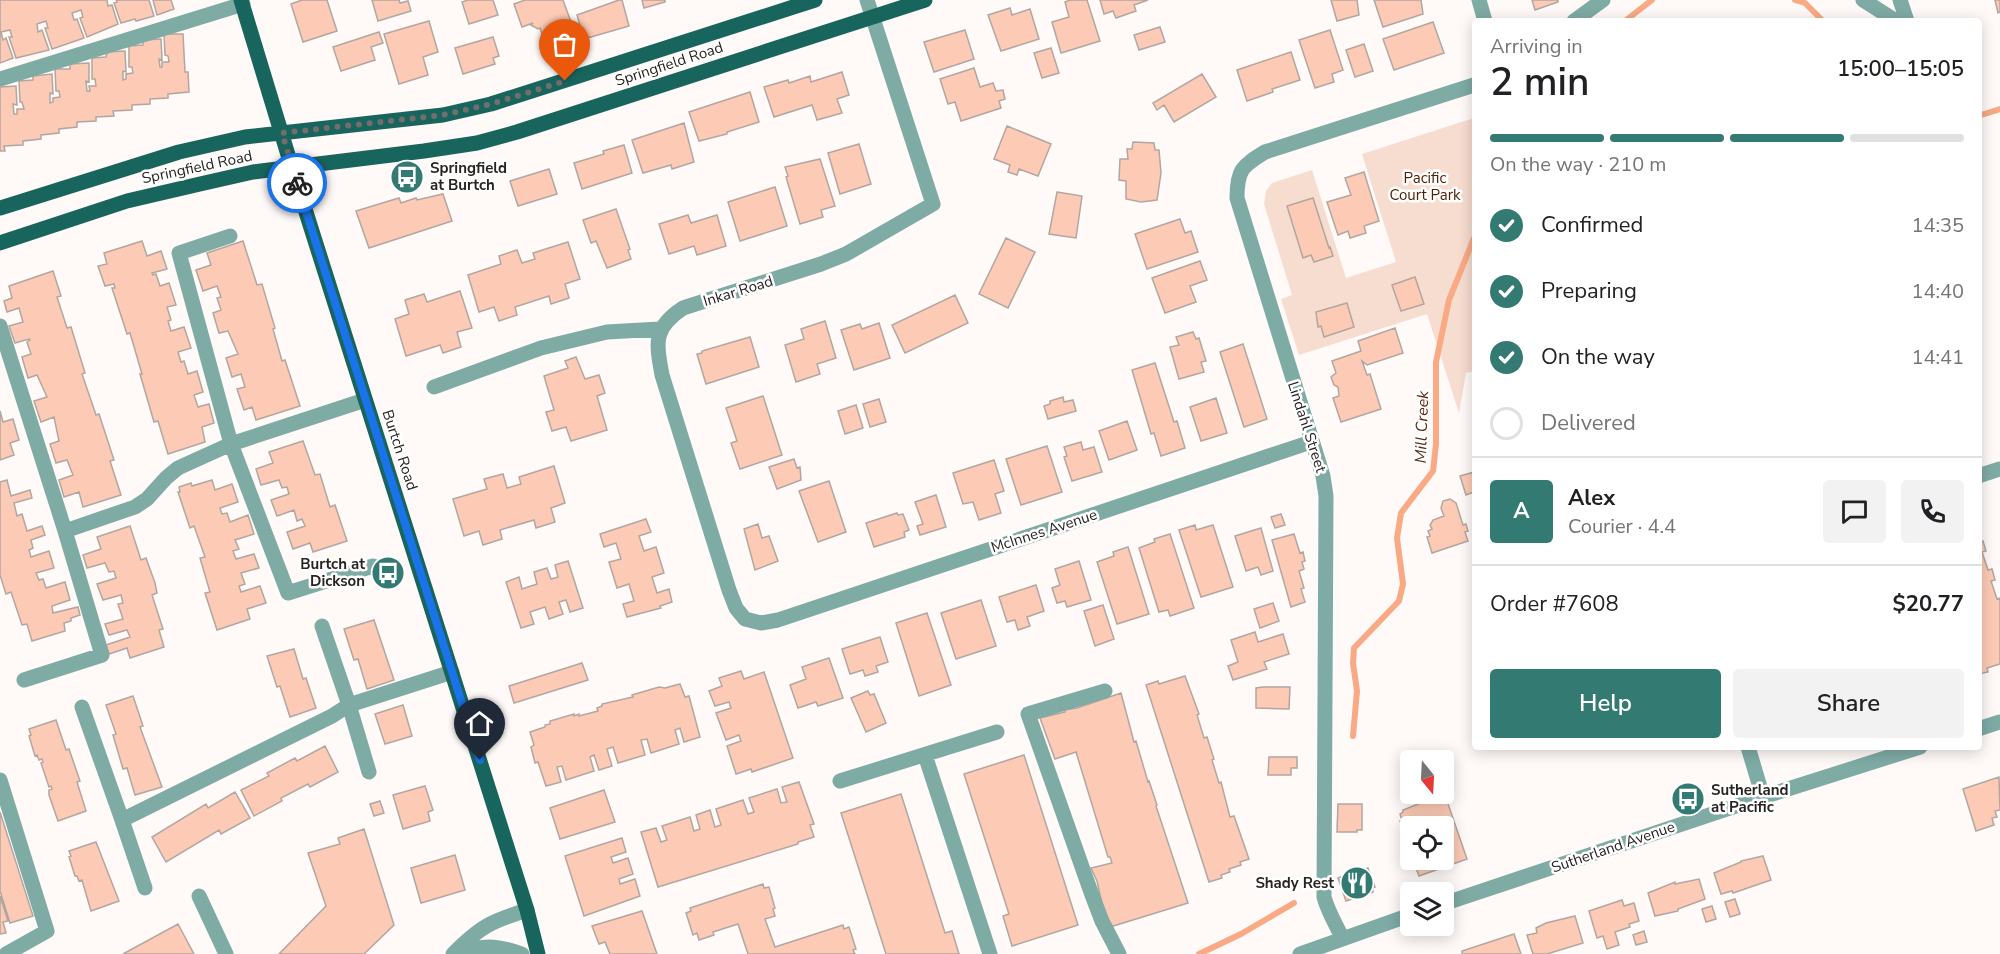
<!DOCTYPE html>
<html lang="en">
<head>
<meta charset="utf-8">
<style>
	body { margin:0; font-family:"Nunito Sans",sans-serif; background:#f2f2f2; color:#202124; height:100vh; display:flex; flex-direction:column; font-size:22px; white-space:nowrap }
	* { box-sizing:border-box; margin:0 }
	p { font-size:20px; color:#757577 }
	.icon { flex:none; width:33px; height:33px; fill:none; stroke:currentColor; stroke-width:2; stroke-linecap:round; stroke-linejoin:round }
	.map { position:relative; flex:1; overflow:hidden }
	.side { position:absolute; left:1472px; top:18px; width:510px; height:732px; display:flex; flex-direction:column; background:#fff; border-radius:6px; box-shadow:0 3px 15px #0003 }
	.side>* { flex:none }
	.needle { width:39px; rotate:162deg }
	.fabs { position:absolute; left:1400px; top:750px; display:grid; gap:12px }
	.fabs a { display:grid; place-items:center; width:54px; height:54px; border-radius:6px; background:#fff; box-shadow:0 3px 15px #0003; font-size:30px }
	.pin { position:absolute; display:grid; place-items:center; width:51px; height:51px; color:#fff; margin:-62px -26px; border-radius:50% 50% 50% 0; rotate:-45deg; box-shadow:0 0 6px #0007 }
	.pin .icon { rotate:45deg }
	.courier { position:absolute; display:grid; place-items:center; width:60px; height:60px; margin:-30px; border:4px solid #1a73e8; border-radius:50%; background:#fff; color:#222; box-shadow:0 2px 8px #0007 }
	.overview em { font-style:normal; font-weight:600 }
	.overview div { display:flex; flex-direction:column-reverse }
	.overview { display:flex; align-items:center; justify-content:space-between; height:102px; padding:0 18px }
	h1 { font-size:39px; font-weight:600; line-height:45px }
	.bar { display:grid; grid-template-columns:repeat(4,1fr); gap:9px 6px; align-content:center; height:72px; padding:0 18px }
	.bar i { height:8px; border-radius:4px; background:#e0e0e0 }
	.bar .active { background:#337a72 }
	.bar p { grid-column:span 4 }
	.line { display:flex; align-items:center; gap:15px; padding:0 18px; border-top:2px solid #e0e0e0 }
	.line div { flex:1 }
	.round { display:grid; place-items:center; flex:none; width:63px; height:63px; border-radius:6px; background:#f2f2f2 }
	ol { padding:0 18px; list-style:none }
	li { display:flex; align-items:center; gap:18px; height:66px }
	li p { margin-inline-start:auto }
	li .icon { padding:6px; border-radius:50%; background:#337a72; color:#fff; stroke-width:4 }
	li:last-child { color:#757577 }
	li i { width:33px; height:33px; border:3px solid #e0e0e0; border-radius:50% }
	.button { display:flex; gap:12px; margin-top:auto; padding:12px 18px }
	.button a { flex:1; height:69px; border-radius:6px; background:#337a72; color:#fff; font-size:24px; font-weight:600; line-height:69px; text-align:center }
	.button a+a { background:#f2f2f2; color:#202124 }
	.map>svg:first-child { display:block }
</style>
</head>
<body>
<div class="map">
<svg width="2000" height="954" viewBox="0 0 2000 954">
	<rect width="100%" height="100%" fill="#fff9f7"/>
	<path fill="#f7dcd0" d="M1474 118V371L1466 373 1459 413 1427 314 1299 355 1281 299 1292 295 1264 204 1266 191 1272 183 1312 170 1346 278 1396 262 1362 154Z"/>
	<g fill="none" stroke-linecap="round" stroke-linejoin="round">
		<path stroke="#f9aa84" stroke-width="6" d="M1795 0 1805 3 1823 21
			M1625 21 1652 0
			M1978 116 2000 109
			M1353 736 1357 691 1353 663 1354 648 1399 601 1403 584 1397 538 1401 513 1433 471 1436 444V362L1449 300 1474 238
			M1199 954 1241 934 1294 903"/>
	</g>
	<path fill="#fdcbb5" stroke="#b2a6a0" stroke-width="1.5" d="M0 0H107L108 6 112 5 118 24 87 37 80 18 83 17 81 10 72 13 74 20 77 19 84 38 52 49 45 28H48L46 21 37 24 38 32 42 30 49 50 16 58 9 37H12L10 30 1 32 3 40 6 38 13 58 0 63Z
		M116 0H149L154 16 136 21 135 19 121 23 114 3 117 2Z
		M153 0H171L174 9 157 15Z
		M302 0H327L337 31 303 42 291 4Z
		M372 0H399L400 3 408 1 411 11 378 21Z
		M468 0H493L498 15 469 24 462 2Z
		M525 0H563L571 22 564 25 569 39 546 46 540 28 538 29 531 25 533 23 522 27 514 4Z
		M619 0H622L629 26 584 39 577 15Z
		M642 0H665V2L644 8Z
		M1070 0H1087L1100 41 1061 53 1052 22 1069 17 1065 2Z
		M1100 0H1148L1134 5 1136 11 1116 18 1113 11 1104 14Z
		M1331 0H1357L1359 15 1337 21Z
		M1374 0H1421L1423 14 1383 27Z
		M1532 0H1558V2L1535 10Z
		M1995 0H2000V12L1998 13Z
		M1010 8 1012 15 1030 9 1039 39 1001 51 988 15Z
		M429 21 438 52 423 57 428 75 399 84 384 34Z
		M1433 22 1444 53 1394 70 1383 39Z
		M1160 27 1165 42 1139 50 1134 35Z
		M965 30 974 59 934 72 924 42Z
		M1330 30 1343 70 1332 74 1334 82 1315 88 1299 40Z
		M379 32 383 43 371 47 375 60 341 71 333 47Z
		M164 34H183L185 72H188L189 92 168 94V98L150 99V104L132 105V110L113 111 114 116 96 117V121L77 122V127L59 129V133L41 135V139L23 141V145L4 146 5 151H0V87L16 86 17 105 13 104 14 114H17V109H24L22 102H20L19 81 33 80V76L52 74 53 94 50 93V103L53 102V98L60 97 59 91H56L55 69H70V64L89 63V82L86 81 87 91H90L89 86H96L95 79H92V58L106 57 107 52 125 51 126 72 123 71V80L126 79V74L133 73 132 67H129V46L143 45V40L161 39 162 60 159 59 160 67H162V62H169L168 56 165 55Z
		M493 37 499 56 493 58 495 64 463 74 455 48Z
		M1364 44 1373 71 1355 77 1346 50Z
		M1051 48 1059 73 1042 78 1034 53Z
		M1291 52 1300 80 1272 89 1273 92 1247 101 1237 70Z
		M974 68 980 87 993 83 996 91 1003 90 1005 99 999 101 1001 108 961 121 955 102 948 104 940 79Z
		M842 72 849 95 837 99 842 113 817 120 812 105 774 117 764 87 788 80 789 83 810 76 811 82Z
		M1202 74 1216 97 1174 122 1164 105 1157 110 1153 103Z
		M750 92 759 122 727 132V134L699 141 689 112Z
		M684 123 694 162 672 169 671 165 643 173 632 140Z
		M1007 126 1051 144 1038 176 1019 169 1017 175 1008 172 1010 165 994 159Z
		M1133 142 1154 143 1155 150H1159L1161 173 1157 200 1141 202 1126 199V181L1119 180 1120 159H1128L1127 149H1132Z
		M859 144 871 184 840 194 828 153Z
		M624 145 632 173 582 189 574 163 604 154 603 151Z
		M820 159 835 206 821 210 823 217 800 224 786 177 788 176 785 167Z
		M549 169 557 194 518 206 510 181Z
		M1364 172 1379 221 1364 226 1366 233 1350 238 1348 231 1338 235 1327 202 1351 195 1345 178Z
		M775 187 787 226 740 241 728 202Z
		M1057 192 1082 196 1076 238 1049 234Z
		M443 194 452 221 369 248 356 211 399 198 401 203 416 198 417 200Z
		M1313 198 1329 248 1330 247 1333 256 1314 262 1311 255 1303 258 1287 206Z
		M616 209 630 249 628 250 631 259 607 268 596 241 591 243 583 220Z
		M688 215 691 223 717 215 726 246 697 255 694 246 669 254 659 224Z
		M1180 219 1185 233 1191 231 1198 252 1147 269 1135 234Z
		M1006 238 1035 252 1008 308 979 294Z
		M142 241 147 256 161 251 167 269 152 273 153 275 156 274 160 286 169 283 176 305 167 307 171 320 168 321 171 331 184 327 191 348 178 352 181 362 184 361 188 374 197 371 203 392 194 395 198 407 209 404 214 423 202 427 205 442 168 454 158 421 154 422 140 374H142L130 333 127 334 112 288H115L114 284 105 286 98 266 107 264 104 253Z
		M243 241 257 285 262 284 275 328 273 329 282 361 285 360 300 406 256 420 252 407 244 410 237 389 245 387 241 374 232 377 226 358 238 354 228 331 219 333 213 313 221 310 217 298 221 297 217 286 203 291 196 270 211 265 207 253Z
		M568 242 580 279 565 284 569 298 551 304 549 296 515 307 517 315 499 321 494 307 479 312 468 275 501 264 499 256 517 250 522 263 535 259 533 253Z
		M1200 261 1207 280 1190 286 1196 302 1165 313 1152 278Z
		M53 271 61 296 57 297 67 328 71 327 85 373 82 374 96 415 99 414 114 460 110 461 121 495 83 507 79 492 64 497 59 480 73 475 67 460 56 463 50 444 59 441 54 417 41 422 34 401 47 397 37 375 28 378 22 357 31 354 27 342 30 340 29 339 15 343 9 326 23 322 19 308 7 312 4 301 12 298 9 286Z
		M1415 277 1424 304 1401 311 1392 285Z
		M460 291 472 328 457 332 461 347 443 353 440 345 406 356 395 319 409 314 405 300 424 294 427 302Z
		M955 295 968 323 905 353 892 325Z
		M1347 303 1354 327 1324 337 1321 326 1318 327 1316 312Z
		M825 321 836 358 817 364 820 374 796 382 785 345 804 339 801 329Z
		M879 323 890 358 854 370 841 330 860 324 862 329Z
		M1395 328 1403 353 1367 365 1362 361 1367 375 1370 374 1381 409 1341 422 1333 398 1339 396 1338 387 1334 385 1331 377 1336 373 1332 361 1361 351 1358 341Z
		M1193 332 1196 339 1199 338 1206 361 1201 362 1204 372 1179 379 1170 347 1179 345 1176 337Z
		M750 337 759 367 706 384 697 354 702 353V351Z
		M1243 344 1267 419 1244 427 1220 352Z
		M576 357 585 379 599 375 605 393 597 396 607 430 571 441 566 427 552 431 546 412 554 410 544 376 568 368 565 361Z
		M1155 363 1174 422 1177 421 1185 448 1161 456 1154 433 1151 434 1132 370Z
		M763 396 782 455 740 469 731 443 737 441 726 408Z
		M1063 397 1064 402 1073 400 1076 411 1048 419 1044 406 1050 404V401Z
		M1216 398 1227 433 1201 441 1190 407Z
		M879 399 886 422 870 427 863 404Z
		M856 405 863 428 845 434 838 411Z
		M0 411 3 422 13 419 19 440 10 443 14 455 0 460Z
		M1127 421 1137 450 1109 460 1099 431Z
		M303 441 315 475 320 474 330 507 335 505 347 541 313 552 310 543 293 549 287 532 305 526 302 519 297 521 294 510 277 516 271 500 289 494 287 487 282 488 279 480 261 485 256 469 273 463 269 452Z
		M1081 442 1083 450 1094 447 1102 472 1072 481 1064 457 1067 456 1064 447Z
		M1047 446 1062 492 1021 505 1006 459Z
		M794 459 797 468 800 467 801 480 777 489 769 467Z
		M994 460 1004 491 995 494 1001 513 979 520 973 502 963 504 953 473Z
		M554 466 565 503 551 508 555 522 536 528 534 520 500 530 502 539 483 545 479 531 464 536 453 499 487 489 484 479 503 474 507 488 521 484 519 477Z
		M1474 472V492L1466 495 1460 476Z
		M7 480 11 496 30 490 32 498 14 503 17 516 22 514 27 531 42 526 45 535 31 540 33 548 29 550 31 557 49 551 54 568 36 573 39 580 43 579 46 588 65 582 70 600 52 606 53 613 78 607 80 615 71 618V621L64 623 65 631 32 641 27 624 22 625 11 592 6 594 0 575V482Z
		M212 480 215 490 232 484 238 502 220 508 222 514 227 513 230 522 248 515 254 534 235 540 239 549 233 551 236 559 254 554 259 568 241 573 245 584 239 586 241 592 260 586 266 603 247 609 250 619 217 630 205 593 210 592 200 558 205 557 194 526 190 528 178 492H180L179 487 191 483 192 486Z
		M829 481 846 532 818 542 799 491Z
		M936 495 946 527 920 535 917 526 923 524 915 502Z
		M1450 499 1456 503 1463 525 1466 524 1468 531 1465 532 1468 541 1432 553 1427 537 1430 536 1428 531 1432 529 1430 525 1433 520 1444 516 1441 508 1443 501Z
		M897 513 898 515 903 514 909 530 904 532 905 537 874 547 866 523Z
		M1281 514 1285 525 1275 528 1271 517Z
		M646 519 651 532 639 536 644 551 656 547 664 573 652 577 657 593 669 589 672 602 660 606 661 608 627 617 623 604 634 601 629 584 617 588 609 562 621 559 616 543 604 547 600 534Z
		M758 524 762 538 769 536 778 561 755 570 744 529Z
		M1195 525 1196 530 1213 525 1233 587 1201 597 1179 530Z
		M130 526 141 560 146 558 155 583 157 593 152 595 163 629 159 630 164 647 130 658 127 648 109 654 106 645 130 637 127 630 109 635 105 624 123 619 118 604 123 603 121 595 103 600 97 584 116 578 114 571 109 572 105 563 87 568 83 555 101 549 97 537Z
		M1261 528 1273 571 1261 575 1258 567 1246 571 1235 536Z
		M1170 534 1194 608 1170 616 1168 610 1159 612 1139 548 1155 542 1154 539Z
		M1294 534 1300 553 1303 552 1305 561 1302 562 1304 569 1299 571 1304 588 1301 589 1305 602 1291 607 1272 540Z
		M1978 538 1980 542 1983 541 1986 551 1982 552 1988 570 1992 569 1995 580 1991 581 1997 599 2000 598V664L1987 668 1988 672 1978 674Z
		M1128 547 1149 614 1117 624 1097 562 1114 556 1113 552Z
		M568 561 583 608 570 612 566 600 559 602 563 614 549 619 545 607 530 612 534 624 521 628 506 582 519 577 522 589 537 584 534 572 547 568 551 579 558 577 555 565Z
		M1079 561 1091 600 1067 607 1065 601 1057 603 1052 588 1060 585 1055 569Z
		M1036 585 1044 611 1027 617 1030 626 1018 630 1015 620 1007 622 999 597Z
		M981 600 996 646 956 659 941 613Z
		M1273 603 1279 621 1260 628 1254 609Z
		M1103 605 1114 639 1095 646 1084 611Z
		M927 613 951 685 919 696 896 623Z
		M374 620 394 680 367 689 358 659 354 660 344 629Z
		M1255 632 1258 642 1283 634 1289 654 1264 662 1267 669 1233 680 1228 666 1238 662 1231 640Z
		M880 637 888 662 876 666 878 672 865 676 863 670 850 674 842 649Z
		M294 649 303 679 306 678 316 708 290 717 280 686 277 687 267 656Z
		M829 658 843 698 818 706 816 702 798 708 790 685 806 679 802 667Z
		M582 663 588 680 514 703 509 686Z
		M741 671 744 679 764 672 793 758 752 772 751 769 736 774 727 746 741 741 739 735 726 740 716 713 731 708 729 702 715 706 709 691 722 686 719 678Z
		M1185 676 1199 714 1197 715 1204 738 1207 737 1214 759 1212 760 1219 783 1221 782 1230 817 1234 816 1249 859 1240 862 1241 865 1229 869 1230 872 1221 875 1222 878 1209 882 1146 685 1158 681 1159 684Z
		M680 684 685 697 689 696 700 737 684 742 680 728 675 730 679 744 651 753 647 739 641 740 645 755 618 763 613 747 607 749 612 766 599 770 594 755 590 757 594 771 566 780 562 766 557 767 561 782 546 786 538 762 535 763 531 747 534 745 530 732 545 727V725L550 724V721L574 714V716L579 714V716L598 711 597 708 602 706V704L633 697 632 695 659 687 665 688Z
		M1263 687H1290L1289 709 1256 708V688Z
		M868 691 870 695 874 694 886 723 866 732 851 698Z
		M1121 693 1134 742 1136 741 1148 782 1149 781 1157 805 1156 806 1188 903 1110 927 1105 917 1097 881 1091 868 1112 863 1110 857H1108L1076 752 1055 759 1040 718 1065 712 1064 710 1077 708Z
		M133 696 143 726 140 727 162 787 135 795 127 768 123 769 113 735 116 734 106 705Z
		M403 705 412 736 385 744 375 714Z
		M56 720 66 750 69 749 80 781 77 782 86 811 58 821 49 795V790L52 789 51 786 49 787 41 763 43 762 42 759 39 760 37 755 35 756 29 736 31 735 29 729Z
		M325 746 338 772 310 787 308 784 281 798 282 801 254 816 241 790 269 776 267 773 295 758 297 761Z
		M1024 755 1078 925 1012 946 1003 916 1009 914 964 774Z
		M1269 757H1297V768H1291V775H1268Z
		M1999 777 2000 810 1995 811 1997 817 1992 818 1994 825 1976 831 1963 789Z
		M799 782 814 824 810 825 814 837 798 842V844L658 887 641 832 656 828 661 842 667 840 662 826 690 817 694 831 700 829 696 815 710 810 715 827 721 825 716 809 743 800 748 814 754 812 749 798 777 789 781 803 787 802 782 787Z
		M425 786 433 810 428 812 430 821 403 829 393 795Z
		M604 790 615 822 560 839 550 808Z
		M235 792 250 818 221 834 219 830 166 862 152 837 206 804 208 808Z
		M901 794 945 933 952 931 959 954H886L841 813Z
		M1436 797 1437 799 1446 798 1467 859 1419 876 1413 860H1443V826H1410V850L1400 821 1402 820 1400 814 1403 812V810Z
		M380 801 384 813 374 816 370 804Z
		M1338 804H1362V830H1357V832H1337Z
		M0 812 33 916 10 923 0 891Z
		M364 829 394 925 364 954H279L326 906 308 853 340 844 338 838Z
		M622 838 626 852 611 857 613 863 628 858 633 874 619 879 620 884 635 879 640 896 584 916 565 856Z
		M96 842 119 901 91 911 82 880 79 881 77 876H75L69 857 71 856 69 851Z
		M455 855 465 890 421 903 411 868Z
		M1763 856 1771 880 1733 893 1732 891 1721 894 1714 873 1741 862V861Z
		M1368 868 1375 887 1372 888 1373 892 1346 901 1338 878Z
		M1699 879 1705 899 1678 909V911L1655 916 1648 893 1675 882V884Z
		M763 884 764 888 769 887 775 908 773 909 775 916 765 919 775 947 843 925 844 929 849 927 856 949 853 950 855 954H748L738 924 713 932 714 935 699 940 697 933 693 935 686 913 691 911 690 908Z
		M0 896 8 921 3 922 6 933 0 934Z
		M1735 899 1740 914 1730 917 1725 902Z
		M1622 900 1624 906 1634 903 1639 921 1629 924 1630 927 1615 932 1619 945 1607 949 1603 936 1597 938 1589 911Z
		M1712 906 1716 919 1706 922 1702 909Z
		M642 911 657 954H610L605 942 599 944 592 926Z
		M1575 916 1583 943 1547 954H1533L1527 935 1537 933 1536 928 1546 923Z
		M178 924 194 954H123Z
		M1644 931 1647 942 1636 945 1633 935Z
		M1514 934 1521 954H1462V951Z"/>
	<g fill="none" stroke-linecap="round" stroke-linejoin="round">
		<path stroke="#7faba5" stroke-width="15" d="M867 0 933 204 846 254 821 264 683 308C653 328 656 342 662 375L729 590 736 608 745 619 761 623 778 620 1311 442
			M1479 0 1485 21
			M1863 0 1896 21
			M1900 0 1907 21
			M1574 21 1603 0
			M0 79 243 4
			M230 236 179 253 231 444 288 593 373 566
			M0 326 65 531
			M434 387 541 348 607 332 660 329
			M1978 476 2000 469
			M322 626 349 705 452 672
			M24 680 102 655 65 531 135 507 147 499 166 478 178 468 231 444 365 400
			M1105 691 1028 714 1092 895 1102 921 1119 954
			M82 707 122 820
			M1978 729 2000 722
			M1748 747 1763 797
			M925 755 990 954
			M0 780 47 931 6 954
			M840 781 997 732
			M145 888 122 820 332 716 349 705 369 772
			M199 896 226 954
			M1443 904 1763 797 1920 747
			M1342 938C1336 924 1328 912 1324 897L1326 496 1323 476 1237 198C1237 170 1242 166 1265 152L1474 85
			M453 954C481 926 490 922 527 910
			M465 954C483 942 504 948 522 954
			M1300 954 1410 915"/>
		<path stroke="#18655e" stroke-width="15" d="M241 0 292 168 527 910 538 954
			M0 208 179 152 245 137 443 115 491 104 815 0
			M0 243 127 201 200 184 253 172 424 151 477 143 517 132 925 0"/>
	</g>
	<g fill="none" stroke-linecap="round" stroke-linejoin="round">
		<path stroke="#736e6c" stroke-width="6" stroke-dasharray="0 10.8" d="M297 183 282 133 443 115 491 104 565 81"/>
		<path stroke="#1a73e8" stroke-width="8" d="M297 183 480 760"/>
	</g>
	<defs>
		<symbol id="bus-disc" viewBox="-11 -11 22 22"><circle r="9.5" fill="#337a72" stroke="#fff"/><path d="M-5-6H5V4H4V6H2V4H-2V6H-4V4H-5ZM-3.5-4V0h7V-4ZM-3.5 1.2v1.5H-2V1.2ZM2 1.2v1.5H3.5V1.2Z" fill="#fff"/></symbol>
		<symbol id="restaurant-disc" viewBox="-11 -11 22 22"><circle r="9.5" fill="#337a72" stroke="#fff"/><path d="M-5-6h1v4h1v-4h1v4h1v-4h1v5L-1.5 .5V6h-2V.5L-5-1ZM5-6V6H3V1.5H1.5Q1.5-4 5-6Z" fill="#fff"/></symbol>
	</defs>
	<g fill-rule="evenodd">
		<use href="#bus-disc" x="388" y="158" width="38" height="38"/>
		<use href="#bus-disc" x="369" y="554" width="38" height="38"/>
		<use href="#bus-disc" x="1669" y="780" width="38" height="38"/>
		<use href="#restaurant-disc" x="1338" y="864" width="38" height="38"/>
	</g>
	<g text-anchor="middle" stroke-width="5" stroke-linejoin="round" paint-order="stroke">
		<g font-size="15" fill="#282321" stroke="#fff">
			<text transform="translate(669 64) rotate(-18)" y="5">Springfield Road</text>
			<text transform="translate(197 167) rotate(-12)" y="5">Springfield Road</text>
			<text transform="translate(738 291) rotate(-17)" y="5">Inkar Road</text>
			<text transform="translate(1307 427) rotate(72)" y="5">Lindahl Street</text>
			<text transform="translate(400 450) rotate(72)" y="5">Burtch Road</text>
			<text transform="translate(1044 531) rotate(-18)" y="5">McInnes Avenue</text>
			<text transform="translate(1613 847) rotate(-19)" y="5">Sutherland Avenue</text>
		</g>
		<g font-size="15" font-weight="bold" fill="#282321" stroke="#fff" text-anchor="start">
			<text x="430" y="173">Springfield<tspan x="430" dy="17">at Burtch</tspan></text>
			<text x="365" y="569" text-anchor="end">Burtch at<tspan x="365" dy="17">Dickson</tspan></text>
			<text x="1711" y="795">Sutherland<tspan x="1711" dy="17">at Pacific</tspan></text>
			<text x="1334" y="888" text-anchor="end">Shady Rest</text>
		</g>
		<g font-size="15" fill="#501f03" stroke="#fff">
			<text x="1425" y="183">Pacific<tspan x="1425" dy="17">Court Park</tspan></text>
		</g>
		<g font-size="16" font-style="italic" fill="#5b2a0f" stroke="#fff">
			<text transform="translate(1421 427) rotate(-88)" y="6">Mill Creek</text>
		</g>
	</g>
</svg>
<div class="fabs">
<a><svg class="needle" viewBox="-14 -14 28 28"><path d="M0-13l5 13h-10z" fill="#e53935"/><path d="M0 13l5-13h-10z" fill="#757577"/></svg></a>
<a><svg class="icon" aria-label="locate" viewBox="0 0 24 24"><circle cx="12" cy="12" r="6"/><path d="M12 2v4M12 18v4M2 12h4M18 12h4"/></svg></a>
<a><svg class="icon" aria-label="layers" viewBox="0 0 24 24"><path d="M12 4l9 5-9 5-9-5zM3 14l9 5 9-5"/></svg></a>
</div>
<div class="pin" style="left:565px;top:81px;background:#ea580c"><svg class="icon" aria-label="bag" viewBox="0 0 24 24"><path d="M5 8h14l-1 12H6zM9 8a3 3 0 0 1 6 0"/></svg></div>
<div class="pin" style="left:480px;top:760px;background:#1f2937"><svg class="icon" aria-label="home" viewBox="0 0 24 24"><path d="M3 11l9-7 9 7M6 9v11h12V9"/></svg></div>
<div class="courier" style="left:297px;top:183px"><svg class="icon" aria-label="bike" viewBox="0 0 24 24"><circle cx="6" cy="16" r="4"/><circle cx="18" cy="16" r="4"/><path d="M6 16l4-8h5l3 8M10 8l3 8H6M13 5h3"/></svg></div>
<section class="side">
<div class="overview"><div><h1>2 min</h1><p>Arriving in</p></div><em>15:00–15:05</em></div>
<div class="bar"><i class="active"></i><i class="active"></i><i class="active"></i><i></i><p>On the way · 210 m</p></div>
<ol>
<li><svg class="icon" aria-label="check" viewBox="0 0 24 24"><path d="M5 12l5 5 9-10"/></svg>Confirmed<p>14:35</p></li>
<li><svg class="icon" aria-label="check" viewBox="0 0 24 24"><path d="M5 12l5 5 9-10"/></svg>Preparing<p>14:40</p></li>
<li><svg class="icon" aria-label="check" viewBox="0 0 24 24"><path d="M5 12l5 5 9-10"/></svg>On the way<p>14:41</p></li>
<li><i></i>Delivered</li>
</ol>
<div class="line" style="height:108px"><b class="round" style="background:#337a72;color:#fff">A</b><div><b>Alex</b><p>Courier · 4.4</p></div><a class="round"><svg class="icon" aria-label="chat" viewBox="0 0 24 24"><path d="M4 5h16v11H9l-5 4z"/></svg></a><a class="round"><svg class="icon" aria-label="phone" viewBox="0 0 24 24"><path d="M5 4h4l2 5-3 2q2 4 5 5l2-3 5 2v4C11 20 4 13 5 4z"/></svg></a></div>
<div class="line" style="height:78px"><div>Order #7608</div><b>$20.77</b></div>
<div class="button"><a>Help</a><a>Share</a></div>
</section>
</div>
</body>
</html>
